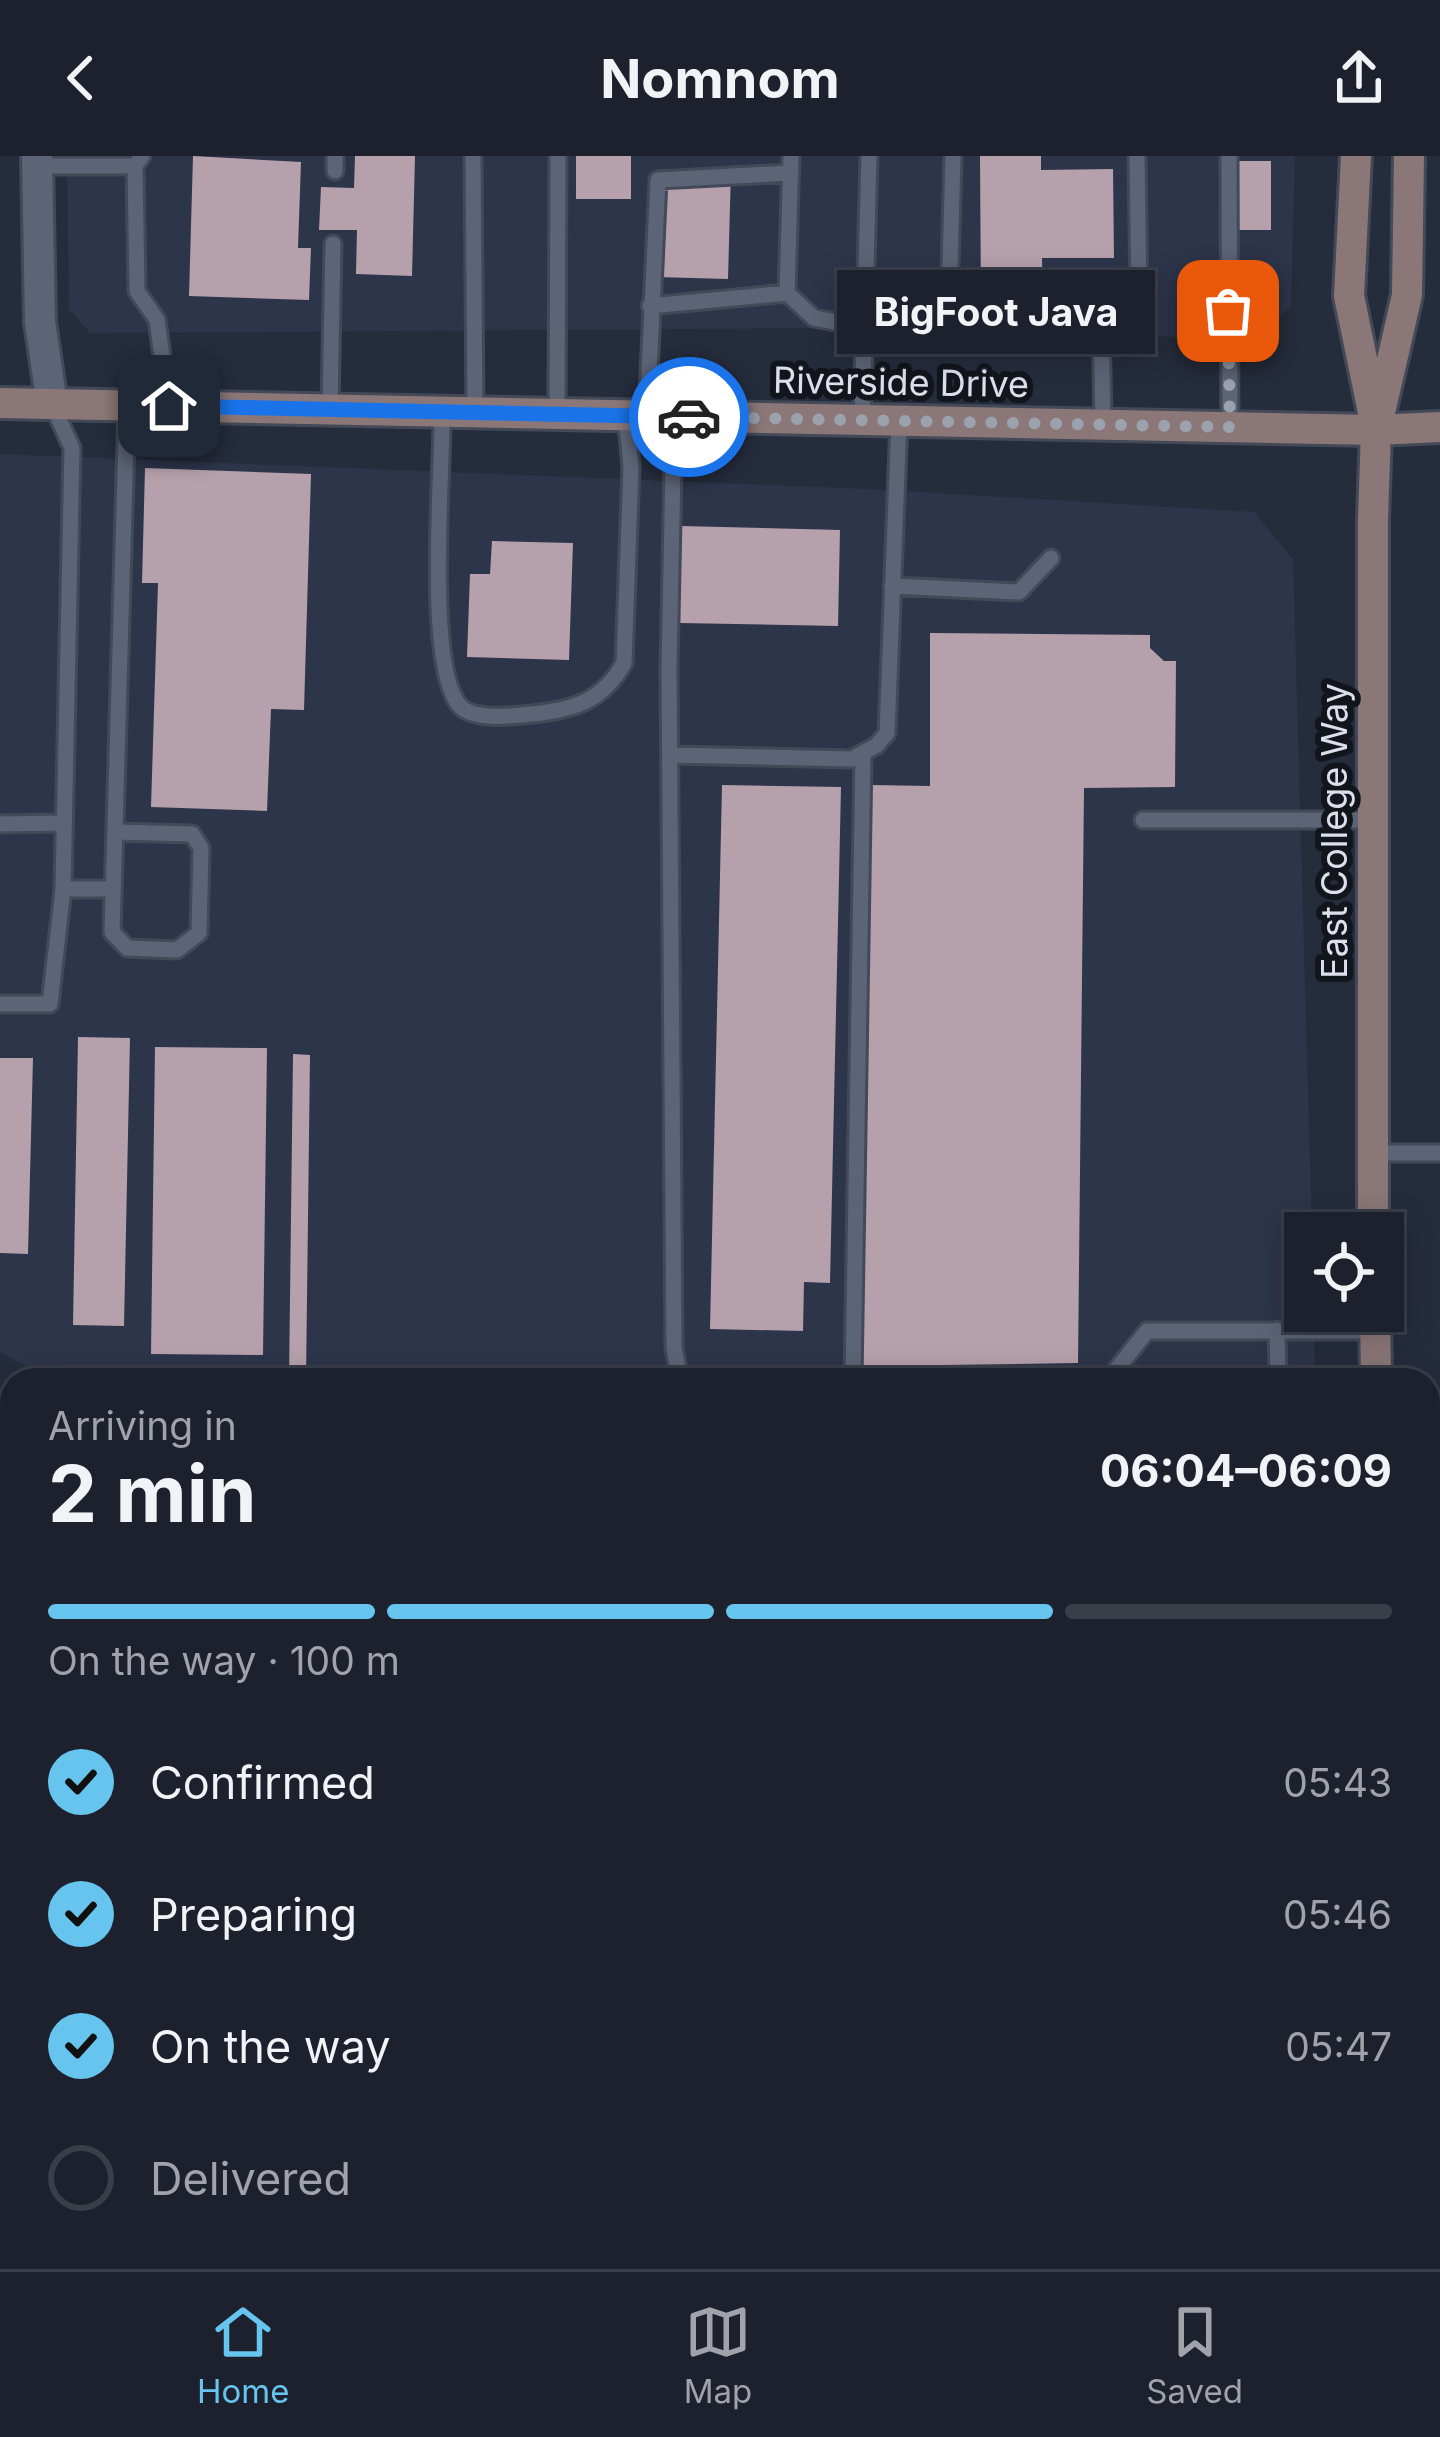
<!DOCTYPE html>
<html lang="en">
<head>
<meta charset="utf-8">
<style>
	body { margin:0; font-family:Inter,sans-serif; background:#252935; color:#f1f3f6; height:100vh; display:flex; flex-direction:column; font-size:45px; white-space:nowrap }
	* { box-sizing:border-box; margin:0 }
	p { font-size:39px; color:#a0a3aa }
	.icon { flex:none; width:66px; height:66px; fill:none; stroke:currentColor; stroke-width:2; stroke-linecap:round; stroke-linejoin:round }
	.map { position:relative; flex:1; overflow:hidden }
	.sheet { position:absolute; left:0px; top:1212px; width:1440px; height:903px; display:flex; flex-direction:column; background:#1c212d; border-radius:36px 36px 0 0; box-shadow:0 6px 30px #0003,0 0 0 3px #3a3e49 }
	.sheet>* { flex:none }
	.controls { position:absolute; left:1284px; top:1056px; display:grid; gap:24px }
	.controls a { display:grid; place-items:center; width:120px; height:120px; border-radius:0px; background:#1c212d; box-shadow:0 6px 30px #0003,0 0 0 3px #3a3e49; font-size:60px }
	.pin { position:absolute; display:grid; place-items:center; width:102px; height:102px; color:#fff; margin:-51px; border-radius:24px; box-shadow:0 6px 18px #0006 }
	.courier { position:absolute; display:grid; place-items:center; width:120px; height:120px; margin:-60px; border:9px solid #1a73e8; border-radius:50%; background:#fff; color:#222; box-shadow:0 3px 15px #0007 }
	.bubble { position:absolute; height:84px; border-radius:0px; background:#1c212d; box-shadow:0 6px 30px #0003,0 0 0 3px #3a3e49; font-size:39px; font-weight:700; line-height:84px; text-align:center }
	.summary em { font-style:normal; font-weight:700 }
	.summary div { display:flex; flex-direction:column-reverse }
	.summary { display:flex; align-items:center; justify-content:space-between; height:204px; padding:0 48px }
	h1 { font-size:78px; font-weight:700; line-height:90px }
	.bar { display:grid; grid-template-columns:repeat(4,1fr); gap:18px 12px; align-content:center; height:144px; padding:0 48px }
	.bar i { height:15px; border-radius:9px; background:#3a3e49 }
	.bar .on { background:#66c4ef }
	.bar p { grid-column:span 4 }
	ol { padding:0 48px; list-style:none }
	li { display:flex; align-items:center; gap:36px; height:132px }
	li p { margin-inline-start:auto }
	li .icon { padding:12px; border-radius:50%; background:#66c4ef; color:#111; stroke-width:4 }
	li:last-child { color:#a0a3aa }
	li i { width:66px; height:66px; border:6px solid #3a3e49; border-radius:50% }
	header { display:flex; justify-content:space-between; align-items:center; height:156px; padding:0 48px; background:#1c212d; font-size:54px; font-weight:700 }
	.dock { display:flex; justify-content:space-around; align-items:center; height:168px; border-top:3px solid #3a3e49; background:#1c212d; font-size:33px; color:#a0a3aa }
	.dock a { display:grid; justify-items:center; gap:6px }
	.dock .on { color:#66c4ef }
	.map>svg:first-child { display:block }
</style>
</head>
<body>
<header><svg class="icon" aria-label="back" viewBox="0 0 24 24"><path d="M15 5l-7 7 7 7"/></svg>Nomnom<svg class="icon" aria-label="share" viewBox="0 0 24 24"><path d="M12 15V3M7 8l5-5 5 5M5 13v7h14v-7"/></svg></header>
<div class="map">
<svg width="1440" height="2113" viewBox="0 0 1440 2113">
	<rect width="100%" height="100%" fill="#252c3c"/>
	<path fill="#2d354b" d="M67 0H1295L1291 150 1255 183 856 172 90 177 69 153Z
		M0 298 867 333 1254 356 1293 403 1312 1077H1305V1155H1314L1315 1224H51L0 1196Z
		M1440 1577V2060L1428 2053V1585Z
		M780 2103H982L998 2113H779Z"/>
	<path fill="#3c2f3d" d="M0 1469 12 1476V2103H345L344 2113H0Z"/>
	<path fill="#b6a0ac" d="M193 0 301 6 298 92H311L309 144 189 140Z
		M355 0H415L412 120 356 118 357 74H319L321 31 354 32Z
		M576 0H631V43H576Z
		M980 0H1041V14L1113 13 1114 102H1042L1043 150 981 151Z
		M1235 5H1271V74H1236Z
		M684 13 731 14 728 123 656 121 658 38 668 20Z
		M145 312 311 318 304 554 271 553 267 655 151 651 158 427H142Z
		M681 370 840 374 838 470 679 467Z
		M492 385 573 387 569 504 467 501 470 418H490Z
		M930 477 1150 479V492L1164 505H1176L1175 631 1084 632 1078 1207 943 1209 942 1224H862L870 629 930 630Z
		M722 629 841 631 830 1127 804 1126 803 1175 710 1173Z
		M78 881 130 882 124 1170 73 1169Z
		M155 891 267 892 263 1199 151 1198Z
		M293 898 310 899 306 1224H289Z
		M0 902H33L28 1098 0 1097Z
		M0 1591H12V2103H103V2113H0Z"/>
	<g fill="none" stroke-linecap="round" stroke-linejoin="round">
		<defs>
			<path id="lane" d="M142 0 135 10 137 135 157 164 169 250
				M473 0 475 257
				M1229 0 1230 271
				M38 10H135
				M335 15V0
				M787 137 791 0
				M949 149 953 0
				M650 150 787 137 814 162 863 171
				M330 253 333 88
				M442 256C443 315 425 511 460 550 474 565 513 560 532 558 573 554 603 545 624 507L631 311 626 259
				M557 258 558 0
				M647 260 658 24 790 17
				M674 260 669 513 674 1192 680 1224
				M862 264 869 0
				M1103 269 1101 161 1110 154 1133 152 1139 142 1137 0
				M892 430 1019 436 1051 402
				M670 599 852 603 877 589 887 577 899 265
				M1143 664H1373
				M0 668 61 667
				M115 676 192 678 201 692 199 777 177 794 127 792 112 776 127 250
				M63 733H111
				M0 848H50L63 733 72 292 52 248
				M1372 997H1440
				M1277 1174 1278 1224
				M853 1224 863 597
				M1108 1224 1147 1175H1375
				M1428 1804H1440
				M1428 1935 1440 1937
				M371 2103V2113
				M540 2103V2113
				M1384 2103 1402 2113"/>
			<path id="street" d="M37 0 40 166 52 248
				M0 1505 12 1512
				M1428 1554 1440 1553
				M294 2113V2103"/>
			<path id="secondary" d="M1356 0 1349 140 1373 256
				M0 247 1376 274 1440 271
				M1373 1077V363L1376 274 1407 139 1409 0
				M1375 1155 1376 1224
				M1428 1462 1440 1472
				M1360 2113V2103"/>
		</defs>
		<use href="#lane" stroke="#434957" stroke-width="21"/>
		<use href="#street" stroke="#434957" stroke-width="36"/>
		<use href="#secondary" stroke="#434957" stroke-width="36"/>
		<path stroke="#6b727f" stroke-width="6" stroke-dasharray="12 6" stroke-linecap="butt" d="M1428 1509 1433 1516 1435 1504"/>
		<use href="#lane" stroke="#5c6477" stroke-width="15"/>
		<use href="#street" stroke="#5c6477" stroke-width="30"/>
		<use href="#secondary" stroke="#8b7777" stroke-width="30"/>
		<path stroke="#9095a2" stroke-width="9" stroke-dasharray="6 12" stroke-linecap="butt" d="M0 1376 12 1384
			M1151 2103 1166 2113"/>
	</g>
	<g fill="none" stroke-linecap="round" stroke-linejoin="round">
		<path stroke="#9ba1ad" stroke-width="12" stroke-dasharray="0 21.6" d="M689 261 1230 271 1228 155"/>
		<path stroke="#1a73e8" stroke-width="15" d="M169 250 689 261"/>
	</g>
	<g text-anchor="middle" stroke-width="12" stroke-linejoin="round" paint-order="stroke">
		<g font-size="36" fill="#dbe0ea" stroke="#12151c">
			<text transform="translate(901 226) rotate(1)" y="13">Riverside Drive</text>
			<text transform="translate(1334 675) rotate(-90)" y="13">East College Way</text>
		</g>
	</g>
</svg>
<div class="controls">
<a><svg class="icon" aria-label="locate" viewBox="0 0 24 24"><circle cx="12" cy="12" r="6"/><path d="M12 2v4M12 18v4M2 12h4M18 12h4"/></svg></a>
</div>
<div class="pin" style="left:1228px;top:155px;background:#ea580c"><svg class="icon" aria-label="bag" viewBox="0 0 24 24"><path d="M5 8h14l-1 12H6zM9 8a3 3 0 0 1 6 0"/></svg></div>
<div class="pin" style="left:169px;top:250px;background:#1f2937"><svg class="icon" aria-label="home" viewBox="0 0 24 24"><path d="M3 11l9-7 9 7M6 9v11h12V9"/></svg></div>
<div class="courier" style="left:689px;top:261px"><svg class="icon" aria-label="car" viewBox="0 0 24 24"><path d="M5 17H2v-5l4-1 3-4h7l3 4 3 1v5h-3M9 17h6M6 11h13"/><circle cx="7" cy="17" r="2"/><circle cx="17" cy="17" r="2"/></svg></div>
<div class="bubble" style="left:837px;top:114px;width:318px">BigFoot Java</div>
<section class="sheet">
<div class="summary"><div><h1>2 min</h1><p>Arriving in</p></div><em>06:04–06:09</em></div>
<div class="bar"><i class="on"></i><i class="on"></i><i class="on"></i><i></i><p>On the way · 100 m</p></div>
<ol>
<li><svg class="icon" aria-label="check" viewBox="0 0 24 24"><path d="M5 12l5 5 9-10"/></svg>Confirmed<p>05:43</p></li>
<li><svg class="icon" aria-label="check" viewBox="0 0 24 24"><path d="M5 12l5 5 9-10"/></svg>Preparing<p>05:46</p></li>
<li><svg class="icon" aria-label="check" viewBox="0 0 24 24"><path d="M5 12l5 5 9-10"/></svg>On the way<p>05:47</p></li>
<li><i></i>Delivered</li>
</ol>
</section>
</div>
<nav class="dock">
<a class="on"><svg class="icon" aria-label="home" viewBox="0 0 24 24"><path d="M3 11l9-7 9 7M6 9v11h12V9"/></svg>Home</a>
<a><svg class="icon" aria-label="map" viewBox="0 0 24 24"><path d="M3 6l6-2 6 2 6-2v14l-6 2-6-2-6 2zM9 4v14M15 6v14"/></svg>Map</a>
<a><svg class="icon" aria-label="saved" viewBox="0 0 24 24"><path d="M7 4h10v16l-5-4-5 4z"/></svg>Saved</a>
</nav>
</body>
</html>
